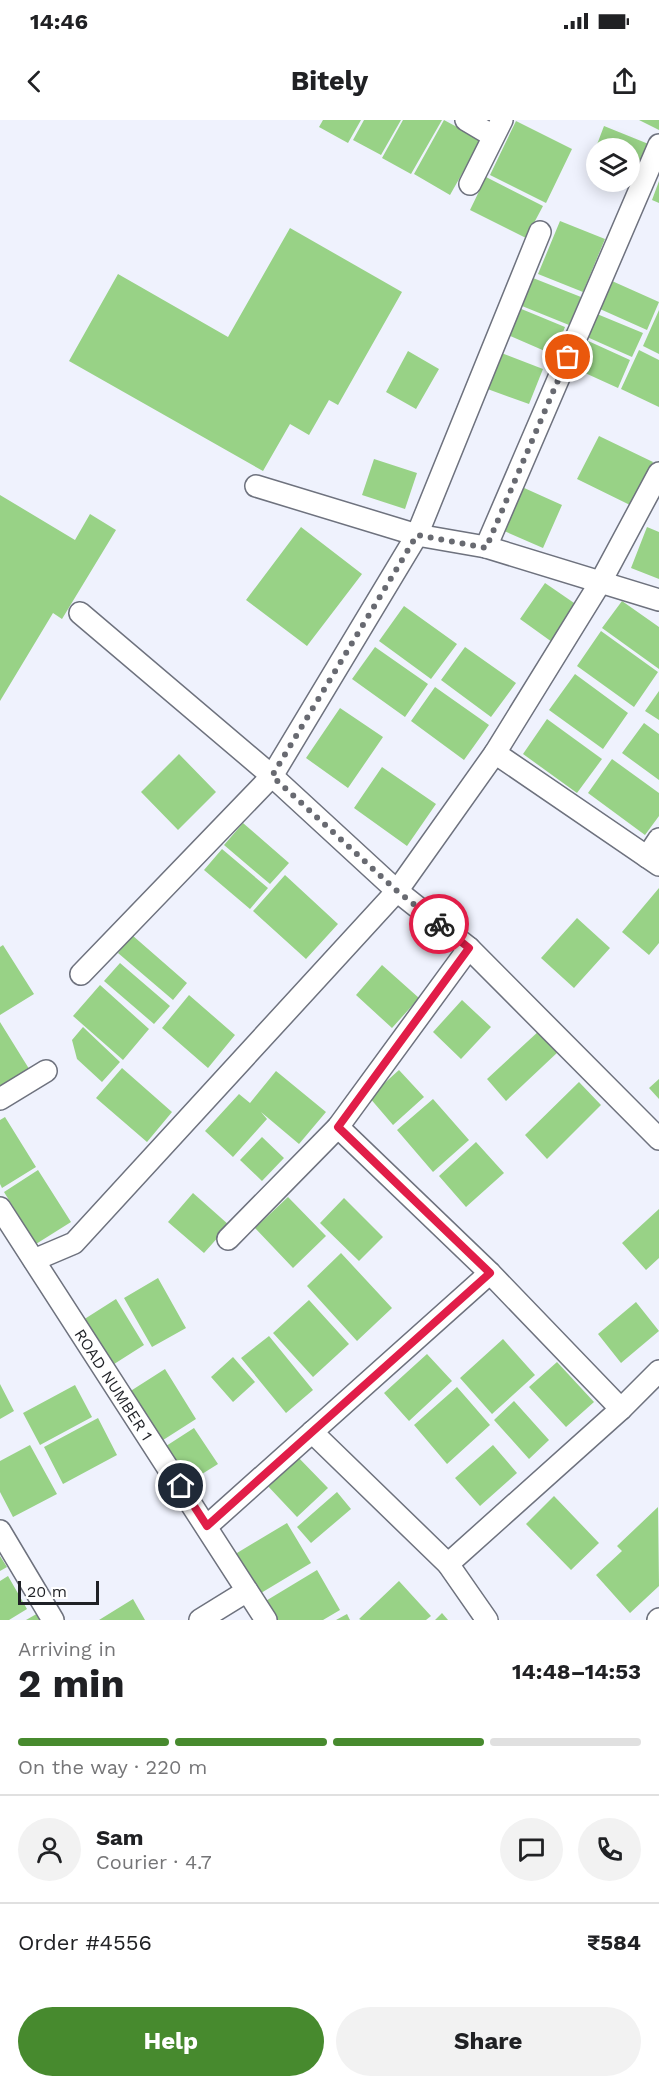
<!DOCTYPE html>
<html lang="en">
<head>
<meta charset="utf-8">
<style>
	body { margin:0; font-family:"Work Sans",sans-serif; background:#f2f2f2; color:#202124; height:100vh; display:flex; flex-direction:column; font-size:22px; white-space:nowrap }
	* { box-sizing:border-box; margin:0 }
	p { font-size:20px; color:#757577 }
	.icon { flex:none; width:33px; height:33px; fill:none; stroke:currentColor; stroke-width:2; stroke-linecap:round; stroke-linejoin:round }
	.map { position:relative; height:1500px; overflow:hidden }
	.drawer { display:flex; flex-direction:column; background:#fff; flex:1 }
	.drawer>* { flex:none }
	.buttons { position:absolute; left:586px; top:18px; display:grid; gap:12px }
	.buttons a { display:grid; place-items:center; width:54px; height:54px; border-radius:50%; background:#fff; box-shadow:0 3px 15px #0003; font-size:30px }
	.scale { position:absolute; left:18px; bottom:15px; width:81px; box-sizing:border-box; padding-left:6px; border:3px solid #1f2126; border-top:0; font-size:16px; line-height:21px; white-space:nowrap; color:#1f2126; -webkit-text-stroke:4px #fff; paint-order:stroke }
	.pin { position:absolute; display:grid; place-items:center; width:51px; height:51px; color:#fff; margin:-26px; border:3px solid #fff; border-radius:50%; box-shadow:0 2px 6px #0007 }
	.courier { position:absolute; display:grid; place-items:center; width:60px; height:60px; margin:-30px; border:4px solid #e11d48; border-radius:50%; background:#fff; color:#222; box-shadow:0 2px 8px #0007 }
	.headline em { font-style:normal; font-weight:700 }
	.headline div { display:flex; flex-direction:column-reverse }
	.headline { display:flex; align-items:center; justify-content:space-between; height:102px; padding:0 18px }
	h1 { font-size:39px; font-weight:700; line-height:45px }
	.bar { display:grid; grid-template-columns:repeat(4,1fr); gap:9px 6px; align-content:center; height:72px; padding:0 18px }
	.bar i { height:8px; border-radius:4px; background:#e0e0e0 }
	.bar .current { background:#478a2e }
	.bar p { grid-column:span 4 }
	.line { display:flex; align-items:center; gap:15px; padding:0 18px; border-top:2px solid #e0e0e0 }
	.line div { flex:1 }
	.round { display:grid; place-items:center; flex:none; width:63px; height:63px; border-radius:32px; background:#f2f2f2 }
	.cta { display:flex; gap:12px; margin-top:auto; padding:12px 18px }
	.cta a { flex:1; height:69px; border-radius:36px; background:#478a2e; color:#fff; font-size:24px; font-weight:700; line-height:69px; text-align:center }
	.cta a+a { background:#f2f2f2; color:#202124 }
	.status { display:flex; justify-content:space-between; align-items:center; height:42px; padding:0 30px; background:#fff; direction:ltr }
	.status svg { height:16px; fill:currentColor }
	header { display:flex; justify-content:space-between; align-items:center; height:78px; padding:0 18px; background:#fff; font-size:27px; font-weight:700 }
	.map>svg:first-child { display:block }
</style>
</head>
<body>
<div class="status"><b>14:46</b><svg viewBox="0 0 49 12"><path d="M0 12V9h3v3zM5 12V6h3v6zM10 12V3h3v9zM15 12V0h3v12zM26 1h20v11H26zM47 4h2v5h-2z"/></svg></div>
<header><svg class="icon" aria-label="back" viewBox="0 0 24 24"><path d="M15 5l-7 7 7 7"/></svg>Bitely<svg class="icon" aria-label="share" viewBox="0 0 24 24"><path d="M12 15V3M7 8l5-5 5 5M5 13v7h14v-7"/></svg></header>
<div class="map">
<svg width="659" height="1500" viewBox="0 0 659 1500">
	<rect width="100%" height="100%" fill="#eff2fd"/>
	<path fill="#98d286" d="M323 0H361L348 23 319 7Z
		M364 0H401L381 35 353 20Z
		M403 0H442L411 54 382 38Z
		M444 0 481 20 450 75 414 54Z
		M639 0H659V10Z
		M516 1 572 29 546 83 490 55Z
		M604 6 651 25 637 61 630 58V28H597V45L590 43Z
		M486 57 543 86 526 118 470 90Z
		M659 61V83L652 80Z
		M560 101 605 119 583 172 538 154Z
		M290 108 402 172 338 285 329 280 309 315 290 304 263 351 69 241 118 154 228 217Z
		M533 158 581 177 569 205 522 186Z
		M612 161 659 182 647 210 600 189Z
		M519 188 565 207 554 235 508 215Z
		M659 190V234L643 226Z
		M597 194 643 213 632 237 587 217Z
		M586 220 630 240 618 268 574 248Z
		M639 230 659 240V287L621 269Z
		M408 231 439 249 416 289 386 272Z
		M496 231 543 249 529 284 482 267Z
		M599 316 653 342 632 386 577 359Z
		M374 339 417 353 405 389 362 375Z
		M522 367 562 385 543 428 502 410Z
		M0 375 75 420 90 394 116 410 62 499 53 493 0 581Z
		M301 407 362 454 307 526 246 480Z
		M647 407 659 412V459L631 448Z
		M545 463 577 485 552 522 520 499Z
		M622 481 659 507V549L602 508Z
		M404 486 457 524 431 559 379 521Z
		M601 511 658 552 634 587 577 546Z
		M375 527 428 564 405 597 352 559Z
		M465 527 516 563 491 597 441 560Z
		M575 554 628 593 603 629 549 590Z
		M435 567 489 605 464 640 411 601Z
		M659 571V600L645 591Z
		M340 588 383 617 348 668 306 638Z
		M547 599 602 639 577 673 523 634Z
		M644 603 659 614V660L622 633Z
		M179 634 216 672 178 710 141 672Z
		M612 639 659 673V696L645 715 588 673Z
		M382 647 436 684 407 726 354 688Z
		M243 703 289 743 270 764 224 725Z
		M222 729 268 768 250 789 204 750Z
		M285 755 338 804 306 839 253 791Z
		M659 768V823L649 835 622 812Z
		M577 798 610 828 574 868 541 838Z
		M132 815 187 863 173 880 118 833Z
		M3 825 34 874 0 895V827Z
		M120 843 170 886 154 904 104 861Z
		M382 845 419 878 392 908 356 875Z
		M100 865 149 909 123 940 73 896Z
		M189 875 235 915 208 948 162 908Z
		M462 880 491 907 461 939 433 912Z
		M0 902 31 952 0 972Z
		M83 907 120 942 102 962 77 939 72 920Z
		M540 910 559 931 506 981 487 959Z
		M122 948 172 992 147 1022 96 978Z
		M399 950 424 977 393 1005 369 977Z
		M276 951 326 992 299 1024 261 992 267 999 233 1037 205 1011 239 974 250 983Z
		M659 959V979L649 968Z
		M579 962 601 985 547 1039 525 1015Z
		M433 979 469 1020 433 1052 397 1010Z
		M5 997 36 1047 2 1068 0 1064V1000Z
		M262 1017 284 1038 262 1061 240 1040Z
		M476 1022 504 1053 466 1087 439 1056Z
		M38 1050 71 1102 36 1124 4 1072Z
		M193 1073 229 1105 204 1133 168 1102Z
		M288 1077 326 1116 293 1148 255 1108Z
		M344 1078 383 1117 359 1141 320 1103Z
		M659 1089V1138L646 1150 622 1123Z
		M341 1133 392 1188 357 1221 307 1166Z
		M158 1158 186 1208 152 1227 124 1178Z
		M116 1179 144 1225 111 1246 83 1200Z
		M309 1180 349 1224 313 1257 273 1213Z
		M636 1182 659 1211 621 1243 598 1214Z
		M269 1216 313 1270 286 1293 241 1238Z
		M503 1219 535 1255 492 1294 460 1258Z
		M427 1234 452 1261 409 1301 384 1273Z
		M233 1237 255 1262 233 1282 211 1257Z
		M557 1242 594 1282 566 1307 529 1267Z
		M165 1249 196 1299 160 1322 129 1272Z
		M0 1264 14 1291 0 1299Z
		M75 1265 92 1297 40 1325 23 1293Z
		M457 1267 490 1305 447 1344 414 1305Z
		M514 1281 549 1320 529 1339 494 1300Z
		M98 1298 117 1335 63 1364 44 1327Z
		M194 1308 218 1344 186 1364 163 1328Z
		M30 1325 57 1374 13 1397 0 1372V1341Z
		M493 1325 517 1353 480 1386 455 1358Z
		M295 1334 328 1368 297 1397 265 1363Z
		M337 1372 351 1389 311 1423 297 1407Z
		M554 1376 599 1423 571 1450 526 1404Z
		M658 1387 659 1466 630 1493 596 1455 622 1431 617 1426Z
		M287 1403 311 1443 256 1476 232 1436Z
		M0 1436 7 1447 0 1451Z
		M317 1450 340 1490 323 1500H275L264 1482Z
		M8 1456 27 1489 9 1500H0V1461Z
		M399 1461 431 1496 426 1500H361L359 1499Z
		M133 1479 145 1500H99Z
		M40 1492 44 1500H26Z
		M442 1493 448 1500H435Z
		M347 1494 350 1500H336Z"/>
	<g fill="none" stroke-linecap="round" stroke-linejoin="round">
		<defs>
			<g id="street">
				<path d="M466 0 493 16"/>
				<path d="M470 64 502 0"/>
				<path d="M256 366 417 415 486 427 659 480"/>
				<path d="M486 427 659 25"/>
				<path d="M80 493 272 656 397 771 469 828 659 1019"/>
				<path d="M495 633 659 745"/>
				<path d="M647 737 659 719"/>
				<path d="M81 854 272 656 417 415 540 112"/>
				<path d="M0 979 46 951"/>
				<path d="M338 1007 490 1153 621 1289"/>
				<path id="s1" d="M0 1088 266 1500"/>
				<path d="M228 1119 338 1007 469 828"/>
				<path d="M34 1140 74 1123 397 771 495 633 600 463 659 353"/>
				<path d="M312 1312 448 1444 487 1500"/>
				<path d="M207 1406 490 1153"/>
				<path d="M0 1411 53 1500"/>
				<path d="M448 1444 621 1289 659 1251"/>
				<path d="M200 1500 247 1471"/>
				<path d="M658 1500 659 1499"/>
			</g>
		</defs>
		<use href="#street" stroke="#6e727e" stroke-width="24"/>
		<use href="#street" stroke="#fff" stroke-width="21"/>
	</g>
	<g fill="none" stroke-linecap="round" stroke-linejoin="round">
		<path stroke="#686a71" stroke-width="6" stroke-dasharray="0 10.8" d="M439 804 397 771 272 656 417 415 486 428 568 237"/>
		<path stroke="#e11d48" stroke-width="8" d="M181 1366 207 1406 490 1153 338 1007 469 828 439 804"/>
	</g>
	<g text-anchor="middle" stroke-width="4.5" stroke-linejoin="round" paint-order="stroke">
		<g font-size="16" fill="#1f2126" stroke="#fff">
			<text dy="6" stroke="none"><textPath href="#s1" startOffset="210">ROAD NUMBER 1</textPath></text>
		</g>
	</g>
</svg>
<div class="buttons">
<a><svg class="icon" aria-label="layers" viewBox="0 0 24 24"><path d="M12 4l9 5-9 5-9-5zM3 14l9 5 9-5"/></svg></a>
</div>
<div class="scale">20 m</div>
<div class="pin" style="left:568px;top:237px;background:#ea580c"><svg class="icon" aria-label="bag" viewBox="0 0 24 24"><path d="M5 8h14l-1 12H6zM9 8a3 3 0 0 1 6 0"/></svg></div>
<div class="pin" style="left:181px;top:1366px;background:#1f2937"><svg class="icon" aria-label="home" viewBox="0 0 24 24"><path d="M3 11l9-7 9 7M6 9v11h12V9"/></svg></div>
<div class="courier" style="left:439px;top:804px"><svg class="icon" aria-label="bike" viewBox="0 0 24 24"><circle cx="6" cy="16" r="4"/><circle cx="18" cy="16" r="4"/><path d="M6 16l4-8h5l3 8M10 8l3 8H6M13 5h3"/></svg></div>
</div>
<section class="drawer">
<div class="headline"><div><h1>2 min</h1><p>Arriving in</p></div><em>14:48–14:53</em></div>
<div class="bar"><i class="current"></i><i class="current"></i><i class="current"></i><i></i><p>On the way · 220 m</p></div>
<div class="line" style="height:108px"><a class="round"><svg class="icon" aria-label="person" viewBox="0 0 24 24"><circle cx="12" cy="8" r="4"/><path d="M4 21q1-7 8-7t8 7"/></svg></a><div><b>Sam</b><p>Courier · 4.7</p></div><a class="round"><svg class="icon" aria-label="chat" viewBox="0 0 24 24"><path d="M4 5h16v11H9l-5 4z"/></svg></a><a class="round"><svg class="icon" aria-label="phone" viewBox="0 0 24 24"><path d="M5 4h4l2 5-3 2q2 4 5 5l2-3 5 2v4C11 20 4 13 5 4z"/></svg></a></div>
<div class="line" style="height:78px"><div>Order #4556</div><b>₹584</b></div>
<div class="cta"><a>Help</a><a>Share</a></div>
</section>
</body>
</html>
